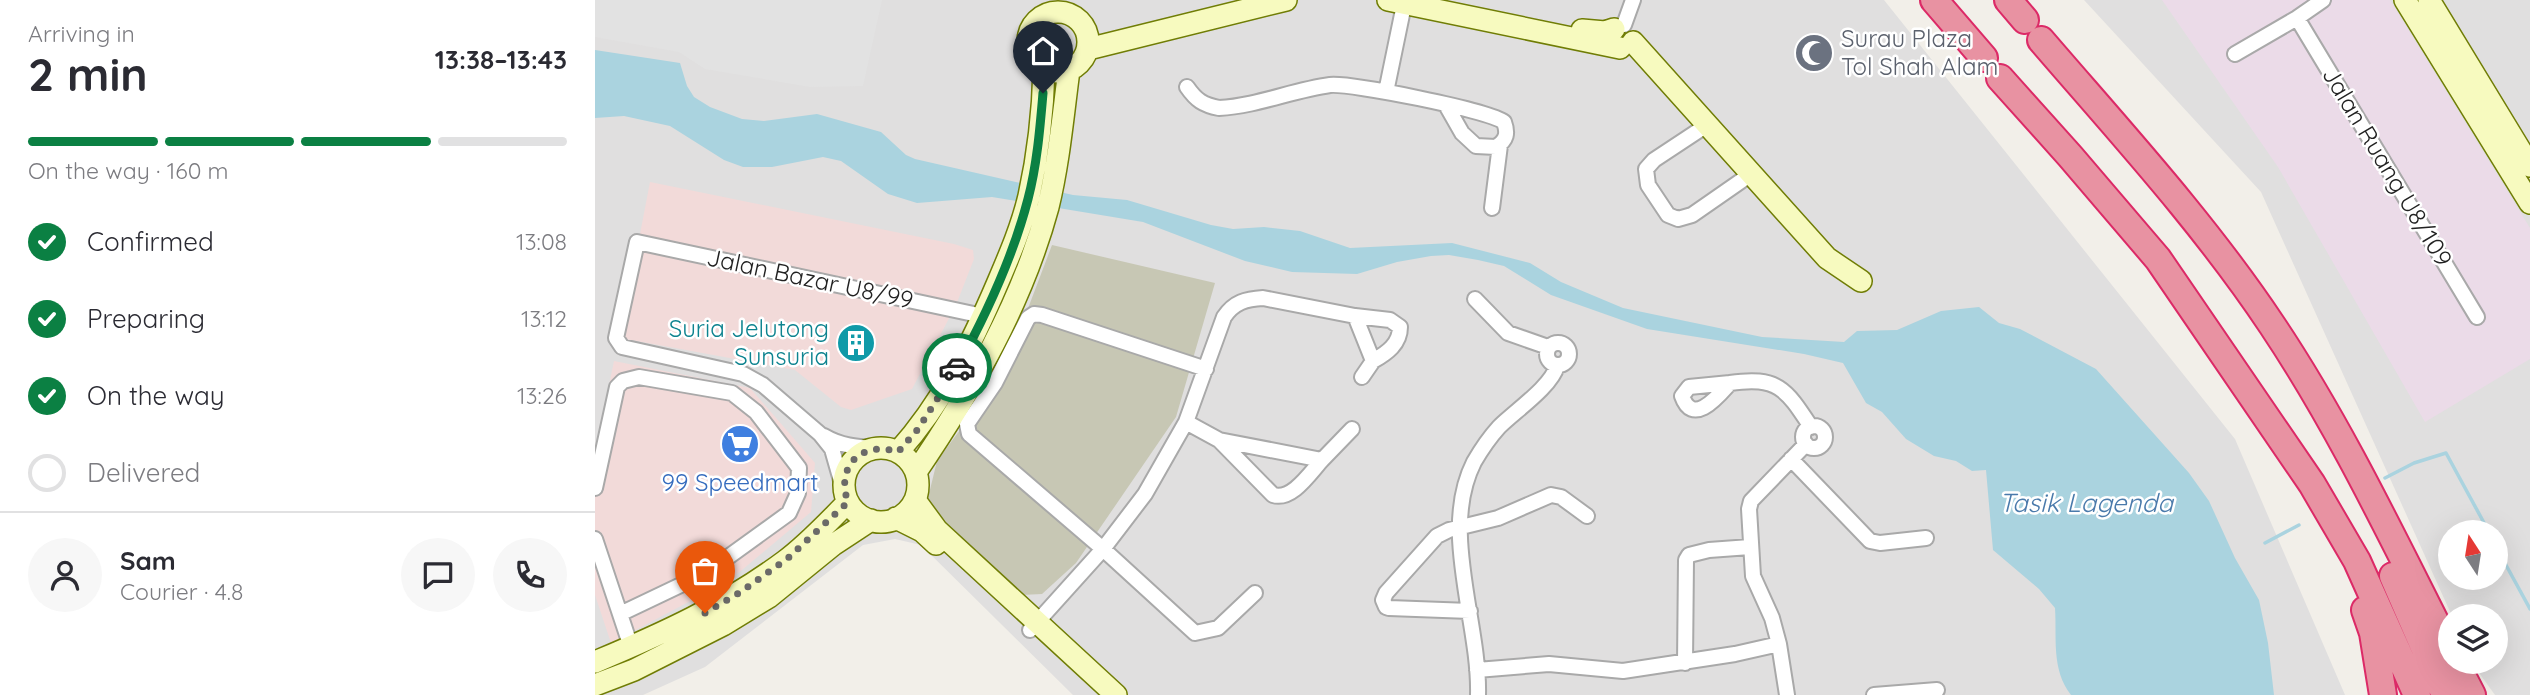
<!DOCTYPE html>
<html lang="en">
<head>
<meta charset="utf-8">
<style>
	body { margin:0; font-family:Quicksand,sans-serif; background:#f7f7f7; color:#2b2b33; height:100vh; display:flex; flex-direction:column; font-size:26px; white-space:nowrap }
	* { box-sizing:border-box; margin:0 }
	p { font-size:23px; color:#7c7c81 }
	.icon { flex:none; width:38px; height:38px; fill:none; stroke:currentColor; stroke-width:2; stroke-linecap:round; stroke-linejoin:round }
	.map { position:relative; flex:1; overflow:hidden }
	.sheet { display:flex; flex-direction:column; background:#fff; width:595px }
	.sheet>* { flex:none }
	.needle { width:46px; rotate:348deg }
	.tools { position:absolute; left:1843px; top:520px; display:grid; gap:14px }
	.tools a { display:grid; place-items:center; width:70px; height:70px; border-radius:50%; background:#fff; box-shadow:0 7px 28px #0002; font-size:35px }
	.pin { position:absolute; display:grid; place-items:center; width:60px; height:60px; color:#fff; margin:-72px -30px; border-radius:50% 50% 50% 0; rotate:-45deg; box-shadow:0 0 7px #0007 }
	.pin .icon { rotate:45deg }
	.courier { position:absolute; display:grid; place-items:center; width:70px; height:70px; margin:-35px; border:5px solid #0b8043; border-radius:50%; background:#fff; color:#222; box-shadow:0 2px 9px #0007 }
	.overview em { font-style:normal; font-weight:700 }
	.overview div { display:flex; flex-direction:column-reverse }
	.overview { display:flex; align-items:center; justify-content:space-between; height:119px; padding:0 28px }
	h1 { font-size:46px; font-weight:700; line-height:52px }
	.bar { display:grid; grid-template-columns:repeat(4,1fr); gap:10px 7px; align-content:center; height:84px; padding:0 28px }
	.bar i { height:9px; border-radius:5px; background:#e1e1e2 }
	.bar .on { background:#0b8043 }
	.bar p { grid-column:span 4 }
	.line { display:flex; align-items:center; gap:18px; padding:0 28px; border-top:2px solid #e1e1e2 }
	.line div { flex:1 }
	.round { display:grid; place-items:center; flex:none; width:74px; height:74px; border-radius:37px; background:#f7f7f7 }
	ol { padding:0 28px; list-style:none }
	li { display:flex; align-items:center; gap:21px; height:77px }
	li p { margin-inline-start:auto }
	li .icon { padding:7px; border-radius:50%; background:#0b8043; color:#fff; stroke-width:4 }
	li:last-child { color:#7c7c81 }
	li i { width:38px; height:38px; border:4px solid #e1e1e2; border-radius:50% }
	main { display:flex; flex:1; min-height:0 }
	.map>svg:first-child { display:block }
</style>
</head>
<body>
<main>
<section class="sheet">
<div class="overview"><div><h1>2 min</h1><p>Arriving in</p></div><em>13:38–13:43</em></div>
<div class="bar"><i class="on"></i><i class="on"></i><i class="on"></i><i></i><p>On the way · 160 m</p></div>
<ol>
<li><svg class="icon" aria-label="check" viewBox="0 0 24 24"><path d="M5 12l5 5 9-10"/></svg>Confirmed<p>13:08</p></li>
<li><svg class="icon" aria-label="check" viewBox="0 0 24 24"><path d="M5 12l5 5 9-10"/></svg>Preparing<p>13:12</p></li>
<li><svg class="icon" aria-label="check" viewBox="0 0 24 24"><path d="M5 12l5 5 9-10"/></svg>On the way<p>13:26</p></li>
<li><i></i>Delivered</li>
</ol>
<div class="line" style="height:126px"><a class="round"><svg class="icon" aria-label="person" viewBox="0 0 24 24"><circle cx="12" cy="8" r="4"/><path d="M4 21q1-7 8-7t8 7"/></svg></a><div><b>Sam</b><p>Courier · 4.8</p></div><a class="round"><svg class="icon" aria-label="chat" viewBox="0 0 24 24"><path d="M4 5h16v11H9l-5 4z"/></svg></a><a class="round"><svg class="icon" aria-label="phone" viewBox="0 0 24 24"><path d="M5 4h4l2 5-3 2q2 4 5 5l2-3 5 2v4C11 20 4 13 5 4z"/></svg></a></div>
</section>
<div class="map">
<svg width="1935" height="695" viewBox="0 0 1935 695">
	<rect width="100%" height="100%" fill="#f2efe9"/>
	<path fill="#e0dfdf" fill-rule="evenodd" d="M0 0H1289L1640 439 1750 695H478L326 545 300 539 268 545 110 667 48 695H0Z
		M1489 0H1935V695H1900L1882 670 1878 662H1900V616H1857L1666 192ZM1855 532H1900V578H1855Z"/>
	<path fill="#f2dad9" d="M55 182 359 244 378 250 379 259 361 305 317 389 256 410 246 407 200 370 25 338Z
		M19 361 155 388 220 463 216 512 135 580 16 643 0 595V452Z"/>
	<path fill="#ebdbe8" d="M1567 0H1795L1935 228V359L1830 422 1683 167Z"/>
	<path fill="#c7c7b4" d="M457 245 620 283 581 417 481 563 447 594 426 595 331 506 342 461 385 403 432 311Z"/>
	<path fill="#e2e2e2" d="M0 0H287L268 86 215 87 110 69 84 52 0 37Z"/>
	<path fill="#aad3df" d="M0 50 85 63 92 86 99 97 115 107 147 119 169 121 222 114 286 132 311 155 320 159 478 195 532 200 616 225 638 229 669 227 705 231 755 248 857 243 935 263 966 282 1028 308 1167 337 1249 342 1262 331 1302 330 1346 311 1384 307 1404 323 1425 329 1501 369 1594 473 1614 501 1640 558 1664 600 1673 643 1679 695H1476C1456 669 1462 638 1460 608L1444 589 1398 550 1391 470 1377 471 1361 461 1339 456 1311 439 1287 412 1271 403 1248 363 1209 354 1052 329 956 295 909 266 883 260 854 255 836 256 802 262 762 274 697 272 650 261 548 222 397 197 322 203 293 194 246 161 228 157 177 167H148L129 160 75 126 29 116 0 118Z"/>
	<g fill="none" stroke-linecap="round" stroke-linejoin="round">
		<path stroke="#aad3df" stroke-width="3.5" d="M1790 478 1819 463 1851 453 1894 532
			M1670 543 1704 525
			M1900 545 1935 609"/>
		<defs>
			<path id="street" d="M1702 18 1882 317
				M1029 25 1038 0
				M1640 54 1702 18 1728 0
				M592 87C601 100 608 105 624 108 662 106 698 90 735 85 756 83 893 110 909 122 913 133 912 140 901 147L881 146 867 133 851 105
				M791 92 810 0
				M1112 125 1059 160 1051 169 1053 185 1073 215 1083 219 1097 215 1156 174
				M897 208 905 145
				M880 299 913 333 953 347
				M952 354a11 11 0 1 1 22 0a11 11 0 1 1-22 0Z
				M611 369 447 315 439 314 433 318 400 383 372 424 374 434 508 549 600 633 623 628 660 593
				M767 377 778 361
				M1135 383C1124 395 1098 428 1087 396L1094 387Z
				M1135 383C1183 376 1191 389 1216 427
				M591 422 624 440 727 460C715 473 697 501 678 495L624 440
				M1208 437a11 11 0 1 1 22 0a11 11 0 1 1-22 0Z
				M229 436C246 446 261 447 280 448
				M1196 459 1275 541 1285 543 1331 538
				M727 460 757 429
				M0 488 22 387 28 381 44 377 137 393 161 412 204 468 203 493 194 513 111 573 25 614
				M249 491 237 449 225 434 168 385 148 374 27 347 21 338 42 242 388 316
				M0 539 36 647
				M875 611 794 608 791 607 788 600 791 593 842 536 854 530 903 518 956 495 966 497 992 516
				M435 630 508 549 550 494 591 422 629 317C639 302 651 299 668 298L760 316 795 320 805 327C805 344 792 353 778 361L760 316
				M1090 663 1091 560 1094 555 1114 550 1155 547
				M882 670 954 664 1028 671 1140 654 1184 644
				M883 695C885 622 844 531 879 462 886 450 894 438 904 427 920 411 956 387 962 366
				M1192 695 1184 644 1177 618 1158 576 1154 509 1156 501 1211 444
				M1279 695 1342 690"/>
			<path id="secondary" d="M793 0 1025 48
				M1810 0 1935 203
				M1834 0 1935 166
				M433 42a30 30 0 1 1 60 0a30 30 0 1 1-60 0Z
				M987 30 1010 32 1019 29
				M1038 42 1232 258 1266 281
				M493 49 691 0
				M249 485a37 37 0 1 1 74 0a37 37 0 1 1-74 0Z
				M303 452C348 402 377 343 403 282 415 254 427 226 434 196 443 155 448 111 449 69
				M321 472C377 390 427 303 453 207 464 162 468 115 474 70
				M320 500 342 530 521 695
				M301 518 327 531 341 544
				M0 662C67 634 131 605 190 561 213 544 233 522 253 502
				M0 685 39 670 128 625 174 597 238 545 276 520"/>
			<path id="highway" d="M1339 0 1389 58
				M1413 0 1430 20
				M1446 40C1526 133 1609 223 1677 325 1746 428 1799 541 1855 651
				M1405 78 1475 156 1563 259 1717 484 1762 561 1822 695
				M1798 576 1850 695
				M1770 610 1778 633 1788 695
				M1860 662 1877 695"/>
		</defs>
		<use href="#street" stroke="#a9a9a9" stroke-width="18"/>
		<use href="#secondary" stroke="#707d05" stroke-width="24"/>
		<use href="#highway" stroke="#dc2a67" stroke-width="30"/>
		<use href="#street" stroke="#fff" stroke-width="14"/>
		<use href="#secondary" stroke="#f7fabf" stroke-width="21"/>
		<use href="#highway" stroke="#e892a2" stroke-width="26"/>
	</g>
	<g fill="none" stroke-linecap="round" stroke-linejoin="round">
		<path stroke="#6b6a68" stroke-width="7" stroke-dasharray="0 12.6" d="M110 613 144 593 192 559 253 502C240 466 267 440 303 452L323 429 362 368"/>
		<path stroke="#0b8043" stroke-width="9" d="M362 368C391 315 418 257 433 199 442 165 445 128 448 93"/>
	</g>
	<defs>
		<symbol id="mosque-disc" viewBox="-11 -11 22 22"><circle r="9.5" fill="#6b7280" stroke="#fff"/><path d="M3.5-4.9A6 6 0 1 0 3.5 4.9A5 5 0 1 1 3.5-4.9Z" fill="#fff"/></symbol>
		<symbol id="building-disc" viewBox="-11 -11 22 22"><circle r="9.5" fill="#0f9aa8" stroke="#fff"/><path d="M-4-6H4V6H1V3H-1V6H-4ZM-2.5-4.3h1.7v1.8h-1.7ZM.8-4.3h1.7v1.8H.8ZM-2.5-1h1.7V.8h-1.7ZM.8-1h1.7V.8H.8Z" fill="#fff"/></symbol>
		<symbol id="supermarket-disc" viewBox="-11 -11 22 22"><circle r="9.5" fill="#3f7fe0" stroke="#fff"/><path d="M-6-5.5h2.5l.6 2H6L4.5 2H-2.5L-4.4-4H-6ZM-1.5 3.2a1.3 1.3 0 1 0 .1 0ZM3 3.2a1.3 1.3 0 1 0 .1 0Z" fill="#fff"/></symbol>
	</defs>
	<g fill-rule="evenodd">
		<use href="#mosque-disc" x="1197" y="31" width="44" height="44"/>
		<use href="#building-disc" x="239" y="321" width="44" height="44"/>
		<use href="#supermarket-disc" x="123" y="422" width="44" height="44"/>
	</g>
	<g text-anchor="middle" stroke-width="5" stroke-linejoin="round" paint-order="stroke">
		<g font-size="24" fill="#5b616d" stroke="#fff" text-anchor="start">
			<text x="1246" y="47">Surau Plaza<tspan x="1246" dy="28">Tol Shah Alam</tspan></text>
		</g>
		<g font-size="24" fill="#222" stroke="#fff">
			<text transform="translate(1792 167) rotate(59)" y="8">Jalan Ruang U8/109</text>
			<text transform="translate(215 279) rotate(12)" y="8">Jalan Bazar U8/99</text>
		</g>
		<g font-size="24" fill="#0d838f" stroke="#fff" text-anchor="end">
			<text x="234" y="337">Suria Jelutong<tspan x="234" dy="28">Sunsuria</tspan></text>
		</g>
		<g font-size="24" fill="#366cbe" stroke="#fff">
			<text x="145" y="491">99 Speedmart</text>
		</g>
		<g font-size="26" font-style="italic" fill="#4a7aab" stroke="#fff">
			<text x="1491" y="512">Tasik Lagenda</text>
		</g>
	</g>
</svg>
<div class="tools">
<a><svg class="needle" viewBox="-14 -14 28 28"><path d="M0-13l5 13h-10z" fill="#e53935"/><path d="M0 13l5-13h-10z" fill="#7c7c81"/></svg></a>
<a><svg class="icon" aria-label="layers" viewBox="0 0 24 24"><path d="M12 4l9 5-9 5-9-5zM3 14l9 5 9-5"/></svg></a>
</div>
<div class="pin" style="left:110px;top:613px;background:#ea580c"><svg class="icon" aria-label="bag" viewBox="0 0 24 24"><path d="M5 8h14l-1 12H6zM9 8a3 3 0 0 1 6 0"/></svg></div>
<div class="pin" style="left:448px;top:93px;background:#1f2937"><svg class="icon" aria-label="home" viewBox="0 0 24 24"><path d="M3 11l9-7 9 7M6 9v11h12V9"/></svg></div>
<div class="courier" style="left:362px;top:368px"><svg class="icon" aria-label="car" viewBox="0 0 24 24"><path d="M5 17H2v-5l4-1 3-4h7l3 4 3 1v5h-3M9 17h6M6 11h13"/><circle cx="7" cy="17" r="2"/><circle cx="17" cy="17" r="2"/></svg></div>
</div>
</main>
</body>
</html>
